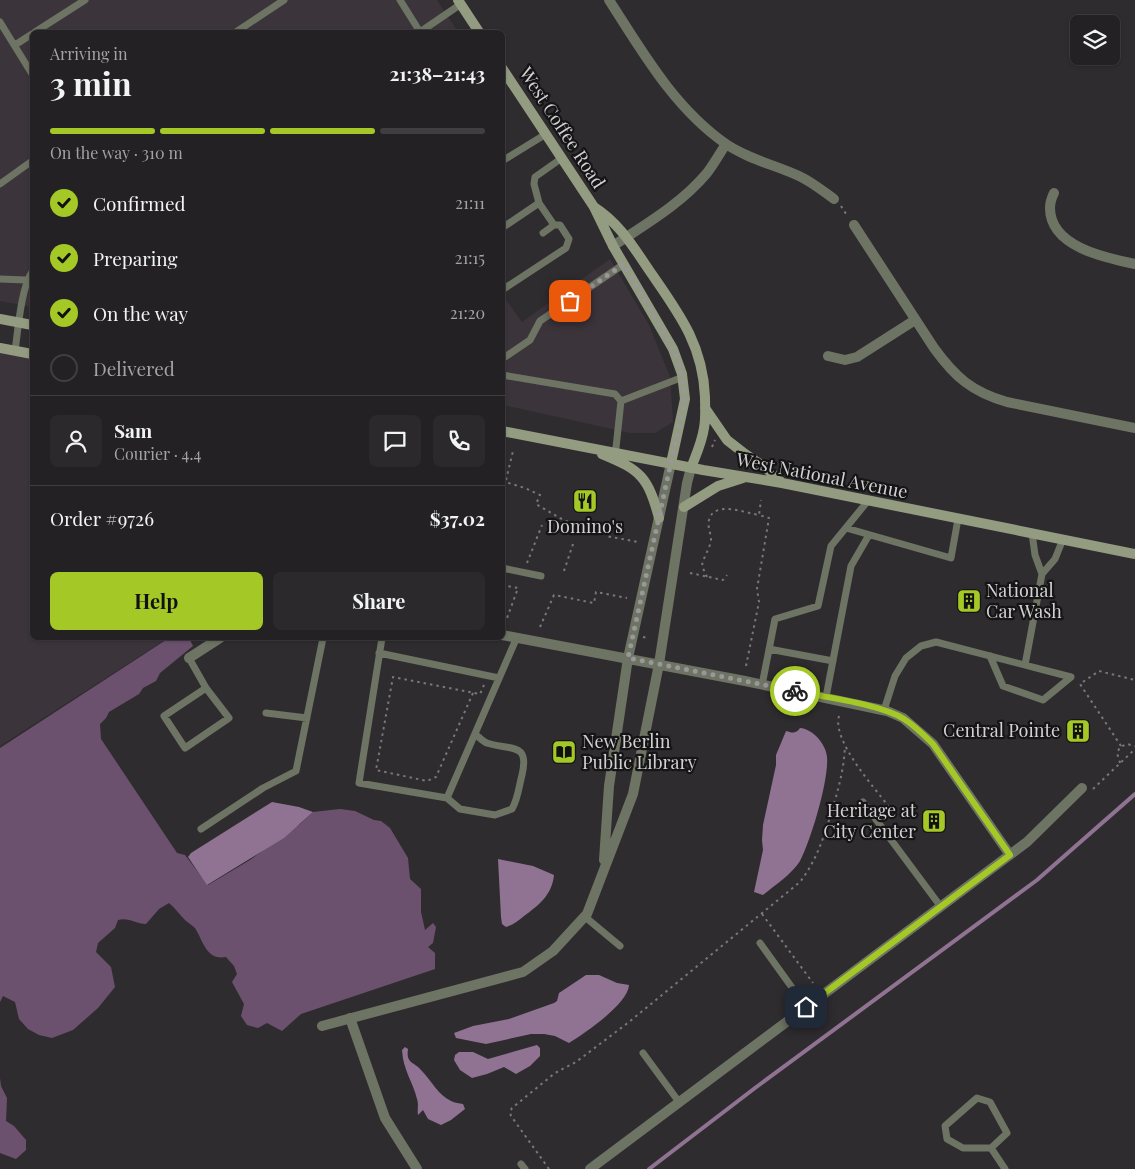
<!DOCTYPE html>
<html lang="en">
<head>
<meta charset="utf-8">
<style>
	body { margin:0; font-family:"Playfair Display",serif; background:#2b292b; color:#f1f3f6; height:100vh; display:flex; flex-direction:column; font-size:19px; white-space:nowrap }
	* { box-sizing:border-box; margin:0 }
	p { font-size:16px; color:#a3a3a6 }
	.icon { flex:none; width:28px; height:28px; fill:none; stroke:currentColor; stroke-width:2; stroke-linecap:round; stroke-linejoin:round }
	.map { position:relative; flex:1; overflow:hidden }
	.drawer { position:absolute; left:30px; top:30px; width:475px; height:610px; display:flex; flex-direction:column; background:#232123; border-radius:8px; box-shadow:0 1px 4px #0004,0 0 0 1px #403e41 }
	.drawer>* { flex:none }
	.controls { position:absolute; left:1070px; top:15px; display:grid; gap:10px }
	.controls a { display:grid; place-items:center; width:50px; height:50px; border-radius:8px; background:#232123; box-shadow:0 1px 4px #0004,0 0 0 1px #403e41; font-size:25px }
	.pin { position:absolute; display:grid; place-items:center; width:42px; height:42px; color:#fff; margin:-21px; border-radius:10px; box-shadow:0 2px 8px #0006 }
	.courier { position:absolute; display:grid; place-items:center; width:50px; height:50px; margin:-25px; border:4px solid #a4c825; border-radius:50%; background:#fff; color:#222; box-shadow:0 1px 6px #0007 }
	.overview em { font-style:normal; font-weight:700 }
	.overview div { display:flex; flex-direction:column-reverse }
	.overview { display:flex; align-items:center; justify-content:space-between; height:85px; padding:0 20px }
	h1 { font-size:32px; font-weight:700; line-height:38px }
	.bar { display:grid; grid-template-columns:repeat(4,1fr); gap:8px 5px; align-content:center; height:60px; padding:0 20px }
	.bar i { height:6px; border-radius:4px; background:#403e41 }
	.bar .active { background:#a4c825 }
	.bar p { grid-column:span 4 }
	.line { display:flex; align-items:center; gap:12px; padding:0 20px; border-top:1px solid #403e41 }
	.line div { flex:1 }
	.round { display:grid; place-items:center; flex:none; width:52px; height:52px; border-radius:8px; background:#2b292b }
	ol { padding:0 20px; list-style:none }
	li { display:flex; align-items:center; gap:15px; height:55px }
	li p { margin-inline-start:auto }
	li .icon { padding:5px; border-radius:50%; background:#a4c825; color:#111; stroke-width:4 }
	li:last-child { color:#a3a3a6 }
	li i { width:28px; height:28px; border:2px solid #403e41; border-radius:50% }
	.action { display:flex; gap:10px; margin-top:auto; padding:10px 20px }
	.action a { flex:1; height:58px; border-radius:8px; background:#a4c825; color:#111; font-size:20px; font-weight:700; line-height:58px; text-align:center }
	.action a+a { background:#2b292b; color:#f1f3f6 }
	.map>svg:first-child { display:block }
</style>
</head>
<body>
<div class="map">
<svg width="1135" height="1169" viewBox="0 0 1135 1169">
	<rect width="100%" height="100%" fill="#2f2c2f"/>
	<path fill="#3b343b" d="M0 0H437L458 32H32V307L0 301Z
		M610 259 649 325 670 377 673 422 655 433H630L503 405 502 294 522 322Z
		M0 348 32 354V638H168L0 746Z"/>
	<path fill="#6c516f" d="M169 638H189L193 646 160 673 156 681 143 688 139 694 109 712 106 718 100 724 101 739 177 853 185 855 208 885 250 860 300 824 313 812 340 809 355 811 374 820 381 821 390 828 408 858 410 879 421 889V912L425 930 433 923 436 927 433 943 428 947 435 953V969L301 1014 282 1031 267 1023 258 1028 247 1025 241 1016 244 1004 232 982 237 974 234 966 226 957C206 961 203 940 195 928 192 925 188 923 185 920 180 915 175 908 169 903L159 909 146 924C136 924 129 917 118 920L115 928 98 943 96 952 111 967 115 987 98 1008 73 1030 52 1038 39 1035 28 1029 19 1019 15 1002 3 996 0 1002V748Z
		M0 1078 1 1086 7 1098 6 1121 14 1126 26 1140V1150L16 1159 0 1153Z"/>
	<path fill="#907393" d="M800 728C813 729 826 744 827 757 829 780 811 840 800 861 793 873 774 886 763 895L754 892 763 850 762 840 763 825 776 765V755L786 731C792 733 796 734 800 728Z
		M272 802 299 807 313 812 284 838 207 885 188 857 191 853Z
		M498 859 533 866 554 875C552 895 539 905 524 916 518 921 513 925 506 927L502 924 501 917Z
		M586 975H599L617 983 629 985C628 1004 585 1033 569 1043L555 1036 544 1034H531L486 1044 456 1038 454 1033 473 1026 509 1019 554 1003 557 1001 559 993Z
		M537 1045 540 1048V1056L530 1066 516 1074 504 1067 487 1074 472 1078 460 1070 454 1060 455 1055 459 1052H473L488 1059Z
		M405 1047 408 1049C406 1064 413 1061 421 1070 431 1080 438 1095 451 1101 455 1103 459 1103 463 1104L465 1109 451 1120 441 1125 428 1119 423 1110 418 1115C417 1109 419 1105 417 1099 413 1082 403 1070 402 1050Z"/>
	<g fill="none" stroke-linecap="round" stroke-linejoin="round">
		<path stroke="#907393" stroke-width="4" d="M649 1169 755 1088 1037 880 1135 794"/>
		<path stroke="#797779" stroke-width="2" stroke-dasharray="2.5 4" stroke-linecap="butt" d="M841 206 848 217
			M712 447 715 440
			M506 480 513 451
			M502 481 525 488 540 495 536 504 565 521 607 529 606 536 638 542
			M527 563 542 525
			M564 571 573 544
			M690 573 723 580 727 575
			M707 577 702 566C703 557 710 549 711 540 711 533 707 526 709 520 714 500 745 513 759 515L761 500
			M502 585 518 588 506 621
			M540 627 554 595 594 603 596 592 627 598
			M643 637 649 638
			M746 666 759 602 757 589 769 518 759 515
			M473 693 436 777 427 781 376 770 393 677 480 694 484 685
			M839 716C832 741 874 787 889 807
			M1121 746 1080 684 1099 671 1135 680
			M1120 763 1117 753 1120 747 1127 744 1135 746
			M1093 789 1135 749
			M762 914 813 983
			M549 1169 511 1116 510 1112 512 1108 555 1073 576 1062 629 1022 800 882C817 860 825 834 833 807 839 787 844 768 845 746"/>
		<path stroke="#6e7463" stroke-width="7" d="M400 0 420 32
			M0 22 32 74
			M35 32 85 0
			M236 32 284 0
			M420 32 461 4
			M15 45 32 34
			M502 161 546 134
			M0 184 32 161
			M539 203 554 225
			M502 228 539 203 534 184 535 177 562 158
			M0 279 26 280
			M502 290 566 248 569 239 560 225H554L543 233
			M15 351C18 330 21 288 32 272
			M502 359 530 340 540 321 624 264
			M502 375 615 394 621 401 615 457
			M621 401 683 377
			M846 528 951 558 958 519
			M1032 533 1035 555 1042 574
			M502 568 541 576
			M382 638 359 783 447 798 517 637
			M769 649 833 661
			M379 653 499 678
			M189 658 206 688 229 718 185 748 164 716 206 688
			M1025 665 1042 574 1055 559 1063 539
			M762 685 775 619 818 606 831 546 867 502
			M826 697 851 566 869 535
			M884 710 895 676 906 658 921 646 936 642 1071 677 1043 700 1003 686 990 656
			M266 713 307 718
			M447 798 460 809 495 815 512 809C518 799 519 786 522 775 530 741 510 751 487 743 483 742 479 737 475 734
			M863 802 941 907
			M201 829 263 788 296 771 323 638
			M584 916 620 946
			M760 943 806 1007
			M643 1053 679 1102
			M977 1098 990 1102 1007 1133 991 1148H963L947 1139 945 1126Z
			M991 1148 1005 1169
			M521 1164 525 1169"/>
		<path stroke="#6e7463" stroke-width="10" d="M609 0C642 51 674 108 726 144 748 159 775 165 799 176 812 182 823 191 834 199
			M1054 193C1052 197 1050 203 1050 208 1050 247 1106 258 1135 264
			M854 225 934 348C955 377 972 392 1007 402L1135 428
			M613 246C646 224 681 204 707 173 714 164 720 153 726 144
			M828 356 845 360 857 357 915 320
			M502 635 745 681 887 711 903 718 933 744 1010 855
			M189 658 220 638
			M604 860 609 786 628 658 671 463
			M350 1018 385 1118 417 1169
			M322 1026 523 972 553 951 587 914 633 794 659 664 687 483 691 468
			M590 1169 1027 842 1082 788"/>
		<path stroke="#939c81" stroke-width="10" d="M458 0 479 32
			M502 68 594 207 613 246 673 349 682 374 685 399 671 463
			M594 207C620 224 632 245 649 270 678 312 703 344 705 397 705 407 706 418 704 428 702 442 696 455 691 468
			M0 319 32 325
			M0 348 32 354
			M705 408 727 440 745 454 766 468 782 483
			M502 431 703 470 782 483 1135 554
			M602 454C641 470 648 477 659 518
			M684 507 718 486 743 478"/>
	</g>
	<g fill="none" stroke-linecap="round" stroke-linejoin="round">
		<path stroke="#999799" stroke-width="5" stroke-dasharray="0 9" d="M570 301 624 264 673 349C680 365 684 381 685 399L628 658 795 691"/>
		<path stroke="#a4c825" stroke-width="6" d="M795 691C824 697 880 704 904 719 915 726 924 735 933 744L1010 855 806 1007"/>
	</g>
	<defs>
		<symbol id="restaurant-square" viewBox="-11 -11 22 22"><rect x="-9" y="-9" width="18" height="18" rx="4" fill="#a4c825" stroke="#161516"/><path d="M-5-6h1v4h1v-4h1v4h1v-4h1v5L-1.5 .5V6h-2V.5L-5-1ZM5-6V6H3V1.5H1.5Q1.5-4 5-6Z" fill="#111"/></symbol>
		<symbol id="building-square" viewBox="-11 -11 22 22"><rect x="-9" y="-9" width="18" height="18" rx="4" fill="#a4c825" stroke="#161516"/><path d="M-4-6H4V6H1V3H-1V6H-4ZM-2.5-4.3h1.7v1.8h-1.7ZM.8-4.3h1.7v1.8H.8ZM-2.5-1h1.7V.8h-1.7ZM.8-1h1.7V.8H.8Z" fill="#111"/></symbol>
		<symbol id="library-square" viewBox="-11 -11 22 22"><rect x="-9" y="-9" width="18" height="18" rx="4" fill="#a4c825" stroke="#161516"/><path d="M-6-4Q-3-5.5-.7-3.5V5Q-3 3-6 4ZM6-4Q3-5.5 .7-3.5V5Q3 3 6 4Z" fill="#111"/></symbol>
	</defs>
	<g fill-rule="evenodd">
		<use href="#restaurant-square" x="571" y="487" width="28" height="28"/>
		<use href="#building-square" x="955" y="587" width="28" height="28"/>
		<use href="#building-square" x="1064" y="717" width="28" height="28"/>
		<use href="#library-square" x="550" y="738" width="28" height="28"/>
		<use href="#building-square" x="920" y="807" width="28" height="28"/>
	</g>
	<g text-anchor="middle" stroke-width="4.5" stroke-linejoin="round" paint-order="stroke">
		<g font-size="18" fill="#d2d0d2" stroke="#161516">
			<text transform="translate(562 128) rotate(57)" y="6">West Coffee Road</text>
			<text transform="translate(822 476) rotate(11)" y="6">West National Avenue</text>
		</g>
		<g font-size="18" fill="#d2d0d2" stroke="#161516" text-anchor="start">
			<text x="585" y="533" text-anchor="middle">Domino's</text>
			<text x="986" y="597">National<tspan x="986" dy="21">Car Wash</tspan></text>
			<text x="1060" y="737" text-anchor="end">Central Pointe</text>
			<text x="582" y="748">New Berlin<tspan x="582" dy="21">Public Library</tspan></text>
			<text x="916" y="817" text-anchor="end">Heritage at<tspan x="916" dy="21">City Center</tspan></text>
		</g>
	</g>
</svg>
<div class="controls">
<a><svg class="icon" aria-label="layers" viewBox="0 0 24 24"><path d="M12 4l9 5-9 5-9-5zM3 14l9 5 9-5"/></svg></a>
</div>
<div class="pin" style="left:570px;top:301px;background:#ea580c"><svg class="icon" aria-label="bag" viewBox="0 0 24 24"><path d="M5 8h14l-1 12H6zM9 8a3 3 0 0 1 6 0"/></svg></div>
<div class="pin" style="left:806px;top:1007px;background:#1f2937"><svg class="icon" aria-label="home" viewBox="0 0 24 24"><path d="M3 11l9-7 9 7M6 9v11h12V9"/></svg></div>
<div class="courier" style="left:795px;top:691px"><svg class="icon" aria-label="bike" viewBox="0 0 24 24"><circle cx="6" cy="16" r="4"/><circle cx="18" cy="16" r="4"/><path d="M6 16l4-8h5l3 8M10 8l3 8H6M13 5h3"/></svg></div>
<section class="drawer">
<div class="overview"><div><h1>3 min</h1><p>Arriving in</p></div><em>21:38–21:43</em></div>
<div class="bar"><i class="active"></i><i class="active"></i><i class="active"></i><i></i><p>On the way · 310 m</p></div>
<ol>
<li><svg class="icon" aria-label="check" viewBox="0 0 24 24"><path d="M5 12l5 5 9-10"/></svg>Confirmed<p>21:11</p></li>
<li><svg class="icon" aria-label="check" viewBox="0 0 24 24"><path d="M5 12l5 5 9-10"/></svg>Preparing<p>21:15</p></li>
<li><svg class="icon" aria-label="check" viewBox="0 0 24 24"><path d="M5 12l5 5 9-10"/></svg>On the way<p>21:20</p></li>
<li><i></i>Delivered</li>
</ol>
<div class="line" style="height:90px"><a class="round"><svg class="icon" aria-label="person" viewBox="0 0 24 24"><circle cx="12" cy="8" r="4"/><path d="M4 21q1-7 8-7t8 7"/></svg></a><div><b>Sam</b><p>Courier · 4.4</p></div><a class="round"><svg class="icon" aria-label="chat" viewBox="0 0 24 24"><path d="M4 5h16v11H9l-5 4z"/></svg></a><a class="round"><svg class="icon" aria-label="phone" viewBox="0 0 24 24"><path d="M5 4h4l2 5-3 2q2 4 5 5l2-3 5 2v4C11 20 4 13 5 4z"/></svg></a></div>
<div class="line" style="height:65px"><div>Order #9726</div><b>$37.02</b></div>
<div class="action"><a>Help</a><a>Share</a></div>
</section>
</div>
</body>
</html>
